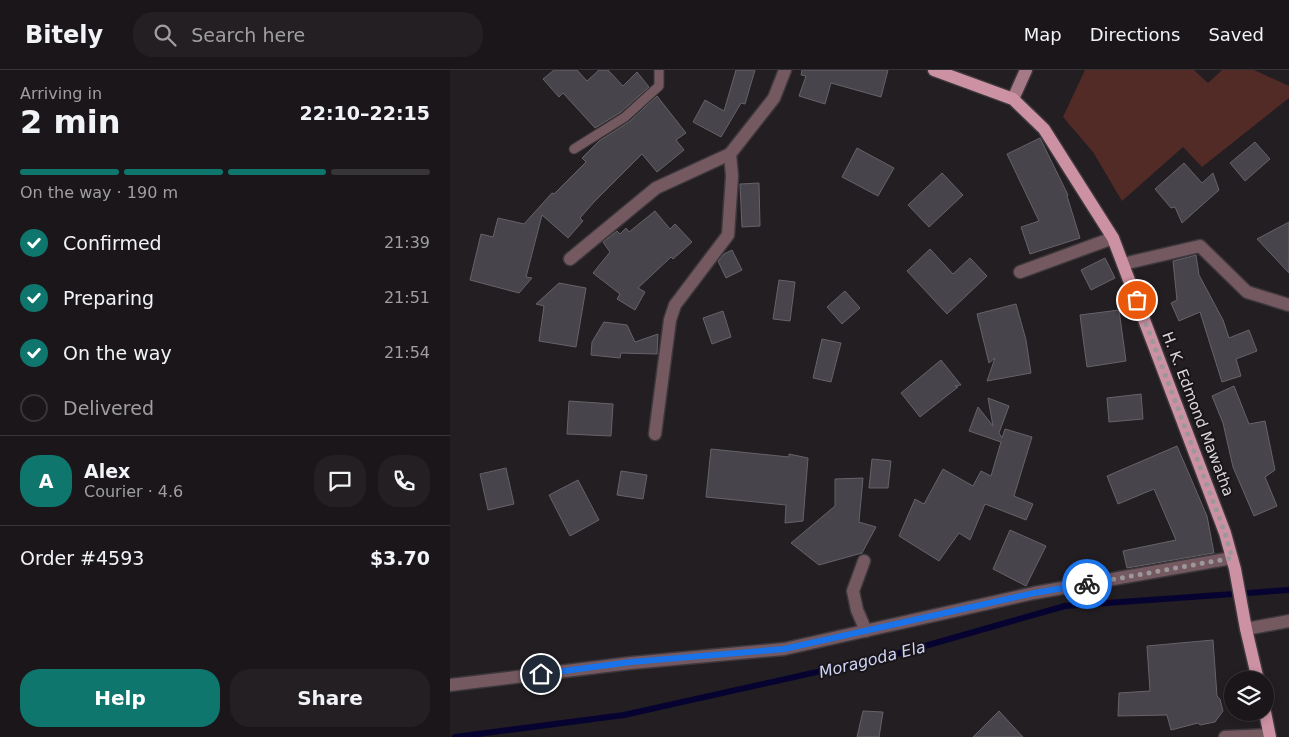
<!DOCTYPE html>
<html lang="en">
<head>
<meta charset="utf-8">
<style>
	body { margin:0; font-family:"DejaVu Sans",sans-serif; background:#231f23; color:#f1f3f6; height:100vh; display:flex; flex-direction:column; font-size:19px; white-space:nowrap }
	* { box-sizing:border-box; margin:0 }
	p { font-size:16px; color:#9f9fa2 }
	.icon { flex:none; width:28px; height:28px; fill:none; stroke:currentColor; stroke-width:2; stroke-linecap:round; stroke-linejoin:round }
	.map { position:relative; flex:1; overflow:hidden }
	.sheet { display:flex; flex-direction:column; background:#1a161a; width:450px }
	.sheet>* { flex:none }
	.fabs { position:absolute; left:774px; top:601px; display:grid; gap:10px }
	.fabs a { display:grid; place-items:center; width:50px; height:50px; border-radius:50%; background:#1a161a; box-shadow:0 2px 8px #0003,0 0 0 1px #383539; font-size:25px }
	.pin { position:absolute; display:grid; place-items:center; width:42px; height:42px; color:#fff; margin:-21px; border:2px solid #fff; border-radius:50%; box-shadow:0 1px 5px #0007 }
	.courier { position:absolute; display:grid; place-items:center; width:50px; height:50px; margin:-25px; border:4px solid #1a73e8; border-radius:50%; background:#fff; color:#222; box-shadow:0 1px 6px #0007 }
	.summary em { font-style:normal; font-weight:700 }
	.summary div { display:flex; flex-direction:column-reverse }
	.summary { display:flex; align-items:center; justify-content:space-between; height:85px; padding:0 20px }
	h1 { font-size:32px; font-weight:700; line-height:38px }
	.bar { display:grid; grid-template-columns:repeat(4,1fr); gap:8px 5px; align-content:center; height:60px; padding:0 20px }
	.bar i { height:6px; border-radius:4px; background:#383539 }
	.bar .current { background:#0f766e }
	.bar p { grid-column:span 4 }
	.line { display:flex; align-items:center; gap:12px; padding:0 20px; border-top:1px solid #383539 }
	.line div { flex:1 }
	.round { display:grid; place-items:center; flex:none; width:52px; height:52px; border-radius:20px; background:#231f23 }
	ol { padding:0 20px; list-style:none }
	li { display:flex; align-items:center; gap:15px; height:55px }
	li p { margin-inline-start:auto }
	li .icon { padding:5px; border-radius:50%; background:#0f766e; color:#fff; stroke-width:4 }
	li:last-child { color:#9f9fa2 }
	li i { width:28px; height:28px; border:2px solid #383539; border-radius:50% }
	.cta { display:flex; gap:10px; margin-top:auto; padding:10px 20px }
	.cta a { flex:1; height:58px; border-radius:20px; background:#0f766e; color:#fff; font-size:20px; font-weight:700; line-height:58px; text-align:center }
	.cta a+a { background:#231f23; color:#f1f3f6 }
	header { display:flex; align-items:center; gap:30px; box-sizing:border-box; height:70px; padding:0 25px; background:#1a161a; border-bottom:1px solid #383539 }
	header strong { font-size:24px }
	nav { display:flex; gap:28px; margin-inline-start:auto; font-size:18px }
	.search { width:350px; height:45px; background:#231f23; display:flex; align-items:center; gap:12px; box-sizing:border-box; padding:0 18px; border-radius:20px; color:#9f9fa2; font-size:19px }
	main { display:flex; flex:1; min-height:0 }
	.map>svg:first-child { display:block }
</style>
</head>
<body>
<header>
<strong>Bitely</strong>
<div class="search"><svg class="icon" aria-label="search" viewBox="0 0 24 24"><circle cx="10" cy="10" r="6"/><path d="M15 15l6 6"/></svg>Search here</div>
<nav><a>Map</a><a>Directions</a><a>Saved</a></nav>
</header>
<main>
<section class="sheet">
<div class="summary"><div><h1>2 min</h1><p>Arriving in</p></div><em>22:10–22:15</em></div>
<div class="bar"><i class="current"></i><i class="current"></i><i class="current"></i><i></i><p>On the way · 190 m</p></div>
<ol>
<li><svg class="icon" aria-label="check" viewBox="0 0 24 24"><path d="M5 12l5 5 9-10"/></svg>Confirmed<p>21:39</p></li>
<li><svg class="icon" aria-label="check" viewBox="0 0 24 24"><path d="M5 12l5 5 9-10"/></svg>Preparing<p>21:51</p></li>
<li><svg class="icon" aria-label="check" viewBox="0 0 24 24"><path d="M5 12l5 5 9-10"/></svg>On the way<p>21:54</p></li>
<li><i></i>Delivered</li>
</ol>
<div class="line" style="height:90px"><b class="round" style="background:#0f766e;color:#fff">A</b><div><b>Alex</b><p>Courier · 4.6</p></div><a class="round"><svg class="icon" aria-label="chat" viewBox="0 0 24 24"><path d="M4 5h16v11H9l-5 4z"/></svg></a><a class="round"><svg class="icon" aria-label="phone" viewBox="0 0 24 24"><path d="M5 4h4l2 5-3 2q2 4 5 5l2-3 5 2v4C11 20 4 13 5 4z"/></svg></a></div>
<div class="line" style="height:65px"><div>Order #4593</div><b>$3.70</b></div>
<div class="cta"><a>Help</a><a>Share</a></div>
</section>
<div class="map">
<svg width="839" height="667" viewBox="0 0 839 667">
	<rect width="100%" height="100%" fill="#231e22"/>
	<path fill="#522a26" d="M635 0H744L758 13 772 0H804L839 16V28L752 97 733 77 672 131 643 82 613 47Z"/>
	<g fill="none" stroke-linecap="round" stroke-linejoin="round">
		<path stroke="#070331" stroke-width="6" d="M5 667 174 645 443 585 615 536 839 520"/>
	</g>
	<path fill="#47454b" stroke="#656269" d="M104 0H127L137 11 149 0H158L173 16 187 2 199 17 171 42 145 58 113 23 109 27 93 9Z
		M286 0H305L295 34 291 33 271 67 243 52 255 30 274 41Z
		M352 0H438L431 27 381 13 375 34 349 26 356 6 351 5Z
		M207 26 236 63 226 70 234 80 207 102 192 84 144 132 130 148 133 151 118 168 92 145 76 207 82 208 69 223 20 210 31 164 43 167 48 148 74 154 102 123 104 124 136 92 132 88 149 71 179 52Z
		M590 68 618 125 617 126 630 168 580 184 571 157 589 151 557 84Z
		M805 72 820 89 795 111 780 93Z
		M407 78 444 98 428 126 392 107Z
		M734 93 752 113 763 103 769 120 732 153 725 137 721 138 705 119Z
		M492 103 513 125 479 157 458 135Z
		M309 113 310 156 292 157 290 114Z
		M205 141 220 159 225 154 242 172 223 189 221 187 188 218 195 222 185 240 167 229 170 224 143 203 160 182 153 172 167 161 170 164 176 158 179 162Z
		M839 152V203L807 169Z
		M480 179 503 204 520 188 537 206 497 244 457 201Z
		M282 180 292 200 276 208 268 191 274 184Z
		M746 185 749 205 773 250 779 268 799 260 807 281 786 289 791 306 772 312 750 242 729 251 721 233 727 230 723 191Z
		M655 188 665 208 641 220 631 200Z
		M329 210 345 212 340 251 323 249Z
		M109 213 136 218 126 277 89 271 94 236 86 234Z
		M395 221 410 238 392 254 377 237Z
		M566 234 576 270 581 303 537 311 545 288 539 293 527 244Z
		M669 240 676 291 637 297 630 245Z
		M273 241 281 267 262 274 253 248Z
		M154 252 177 255 185 272 208 264 207 284 171 283 170 288 141 285 142 272Z
		M372 269 391 273 381 312 363 308Z
		M491 290 511 315 505 316 508 317 470 347 451 323Z
		M784 316 799 354 815 351 825 400 815 407 827 436 804 446 783 397 773 353 762 326Z
		M691 324 693 349 659 352 657 328Z
		M538 328 559 336 549 363 552 368 555 359 582 367 564 426 583 434 576 450 535 434 520 470 509 463 489 491 449 466 465 429 474 434 493 399 523 416 531 401 541 406 551 372 519 361 528 337 543 356Z
		M119 331 163 334 161 366 117 364Z
		M727 376 757 446 764 483 677 498 673 481 726 470 704 419 668 434 657 406Z
		M261 379 339 387V384L358 388 353 451 335 453 336 435 256 427Z
		M422 389 441 391 438 418H419Z
		M56 398 64 434 38 440 30 404Z
		M171 401 197 405 193 429 167 425Z
		M413 408 409 452 426 457 412 483 369 495 341 473 385 436V409Z
		M128 410 149 450 120 466 99 425Z
		M560 460 596 476 576 516 543 499Z
		M763 570 767 626 770 629 773 641 765 652 750 655 748 653 721 660 717 645 668 646 669 623 700 621 697 576Z
		M413 641 433 642 429 667H407Z
		M549 641 573 667H523Z"/>
	<g fill="none" stroke-linecap="round" stroke-linejoin="round">
		<defs>
			<path id="service" d="M124 79 175 47 209 16V0"/>
			<path id="minor" d="M120 189 206 118 280 84 324 28 335 0
				M673 194 750 176 797 222 839 235
				M570 202 663 168
				M205 364 220 250 225 235 278 165 282 106 280 84
				M414 491 403 521 407 540 416 561
				M796 559 839 551
				M0 615 181 593 334 579 584 523 782 488
				M775 667 819 665"/>
			<path id="secondary" d="M563 29 576 0"/>
			<path id="primary" d="M484 0 563 29 594 59 663 168 775 463 785 499 796 559 808 610
				M815 642 820 667"/>
		</defs>
		<use href="#service" stroke="#3d383c" stroke-width="11"/>
		<use href="#minor" stroke="#3d383c" stroke-width="15"/>
		<use href="#secondary" stroke="#3d383c" stroke-width="15"/>
		<use href="#primary" stroke="#3d383c" stroke-width="15"/>
		<use href="#service" stroke="#755961" stroke-width="9"/>
		<use href="#minor" stroke="#755961" stroke-width="12"/>
		<use href="#secondary" stroke="#a67986" stroke-width="12"/>
		<use href="#primary" stroke="#cc91a3" stroke-width="12"/>
	</g>
	<g fill="none" stroke-linecap="round" stroke-linejoin="round">
		<path stroke="#9b979a" stroke-width="5" stroke-dasharray="0 9" d="M637 514 782 488 775 463 687 230"/>
		<path stroke="#1a73e8" stroke-width="6" d="M91 604 181 592 334 579 584 523 637 514"/>
	</g>
	<g text-anchor="middle" stroke-width="4" stroke-linejoin="round" paint-order="stroke">
		<g font-size="15" fill="#dbd8db" stroke="#1a1519">
			<text transform="translate(748 344) rotate(69)" y="5">H. K. Edmond Mawatha</text>
		</g>
		<g font-size="16" font-style="italic" fill="#ced5f7" stroke="#1a1519">
			<text transform="translate(422 589) rotate(-14)" y="6">Moragoda Ela</text>
		</g>
	</g>
</svg>
<div class="fabs">
<a><svg class="icon" aria-label="layers" viewBox="0 0 24 24"><path d="M12 4l9 5-9 5-9-5zM3 14l9 5 9-5"/></svg></a>
</div>
<div class="pin" style="left:687px;top:230px;background:#ea580c"><svg class="icon" aria-label="bag" viewBox="0 0 24 24"><path d="M5 8h14l-1 12H6zM9 8a3 3 0 0 1 6 0"/></svg></div>
<div class="pin" style="left:91px;top:604px;background:#1f2937"><svg class="icon" aria-label="home" viewBox="0 0 24 24"><path d="M3 11l9-7 9 7M6 9v11h12V9"/></svg></div>
<div class="courier" style="left:637px;top:514px"><svg class="icon" aria-label="bike" viewBox="0 0 24 24"><circle cx="6" cy="16" r="4"/><circle cx="18" cy="16" r="4"/><path d="M6 16l4-8h5l3 8M10 8l3 8H6M13 5h3"/></svg></div>
</div>
</main>
</body>
</html>
